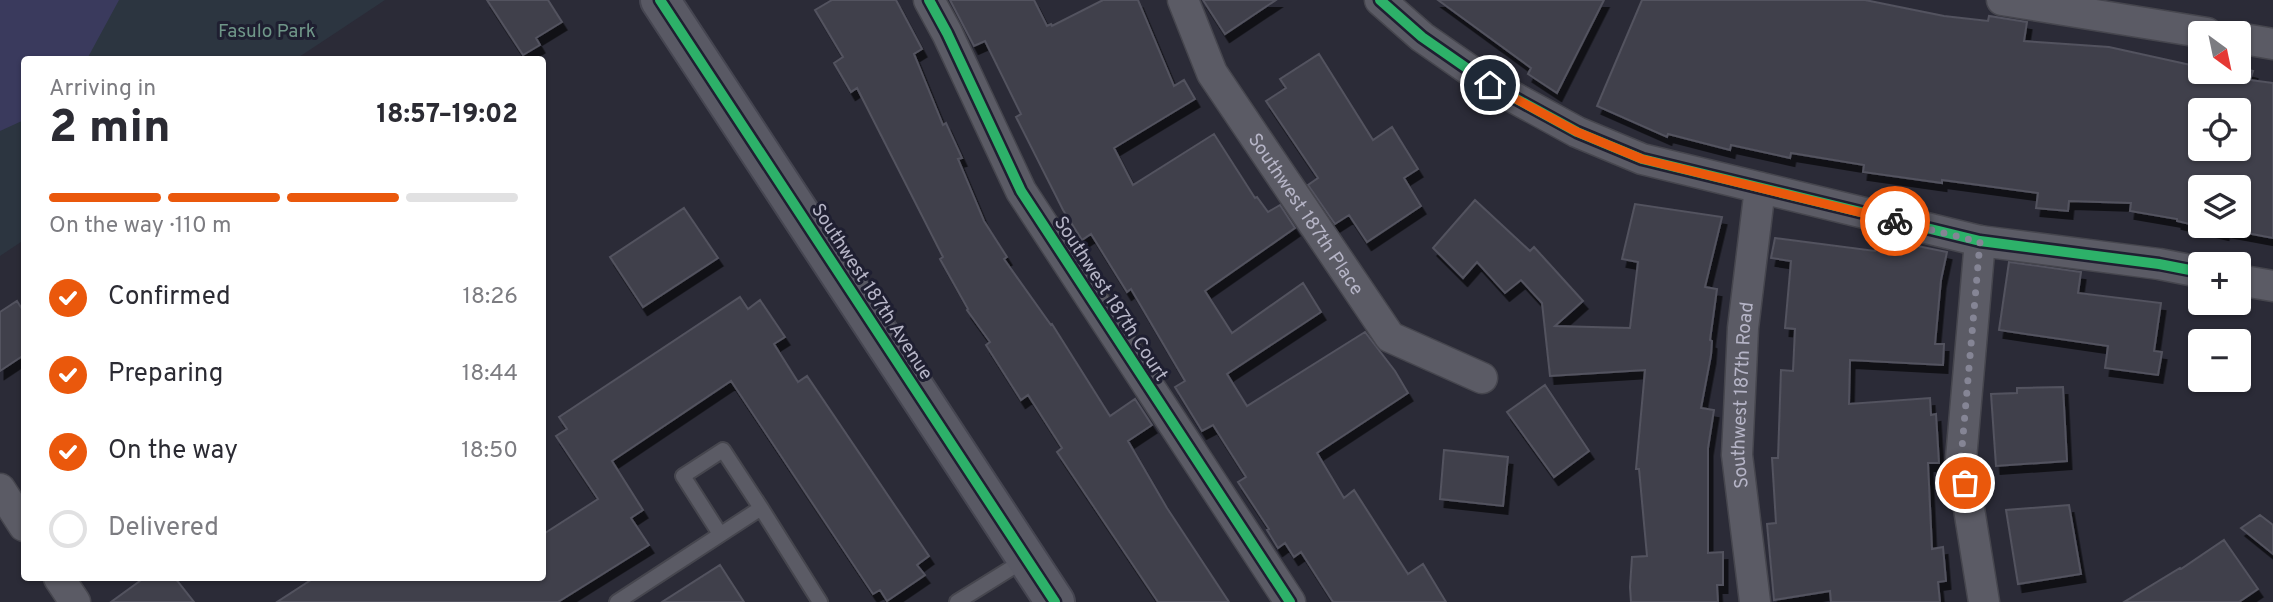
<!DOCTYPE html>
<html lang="en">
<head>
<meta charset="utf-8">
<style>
	body { margin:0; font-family:Overpass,sans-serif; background:#f2f2f3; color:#2b2b33; height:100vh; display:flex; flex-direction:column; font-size:26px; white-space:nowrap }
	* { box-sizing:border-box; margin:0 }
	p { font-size:23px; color:#7c7c81 }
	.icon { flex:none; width:38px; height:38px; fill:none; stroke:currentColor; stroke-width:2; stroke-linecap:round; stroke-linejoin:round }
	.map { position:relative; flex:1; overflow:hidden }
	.side { position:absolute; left:21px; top:56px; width:525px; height:525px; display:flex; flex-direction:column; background:#fff; border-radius:7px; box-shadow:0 2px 5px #0004 }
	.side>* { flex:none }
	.needle { width:46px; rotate:147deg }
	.fabs { position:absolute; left:2188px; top:21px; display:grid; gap:14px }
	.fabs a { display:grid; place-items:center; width:63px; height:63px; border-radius:7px; background:#fff; box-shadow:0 2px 5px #0004; font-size:35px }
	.pin { position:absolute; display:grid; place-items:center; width:60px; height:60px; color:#fff; margin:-30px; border:4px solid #fff; border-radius:50%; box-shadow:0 2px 7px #0007 }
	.courier { position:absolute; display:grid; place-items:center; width:70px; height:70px; margin:-35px; border:5px solid #ea580c; border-radius:50%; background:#fff; color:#222; box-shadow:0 2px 9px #0007 }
	.summary em { font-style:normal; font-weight:800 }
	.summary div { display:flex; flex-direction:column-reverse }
	.summary { display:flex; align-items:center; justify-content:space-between; height:119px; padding:0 28px }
	h1 { font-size:46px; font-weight:800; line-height:52px }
	.bar { display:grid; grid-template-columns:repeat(4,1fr); gap:10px 7px; align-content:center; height:84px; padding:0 28px }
	.bar i { height:9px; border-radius:5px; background:#e1e1e2 }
	.bar .on { background:#ea580c }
	.bar p { grid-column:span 4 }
	ol { padding:0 28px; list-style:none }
	li { display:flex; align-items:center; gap:21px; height:77px }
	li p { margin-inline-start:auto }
	li .icon { padding:7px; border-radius:50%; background:#ea580c; color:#fff; stroke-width:4 }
	li:last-child { color:#7c7c81 }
	li i { width:38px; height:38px; border:4px solid #e1e1e2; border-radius:50% }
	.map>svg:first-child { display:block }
</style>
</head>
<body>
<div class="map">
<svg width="2273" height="602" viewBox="0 0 2273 602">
	<defs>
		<filter id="shadow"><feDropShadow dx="4.5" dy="8" stdDeviation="0" flood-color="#0009"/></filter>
	</defs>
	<rect width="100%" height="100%" fill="#2b2b37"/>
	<path fill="#2c3540" d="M0 0H385L296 59 24 60V240L0 256Z"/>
	<path fill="#3a3a5d" d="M0 0H119L87 59 24 60V120L0 131Z"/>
	<path fill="#41414c" stroke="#53535f" stroke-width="2" fill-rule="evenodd" filter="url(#shadow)" d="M487 0H548L562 22 536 38 540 45 523 55Z
		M832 0H896L922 49 914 54 943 125 946 123 962 158 958 159 984 221 1007 257 1004 259 1051 325 1052 324 1110 416 1135 399 1152 425 1128 441 1167 508 1229 602H1158L1057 452 1062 448 1028 395 1021 400 986 345 990 342 967 310 968 309 940 259 943 257 857 88 851 92 834 63 843 57 815 10Z
		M950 0H1034L1047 26 1051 24 1052 26 1103 0H1138L1174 86 1184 80 1195 99 1114 148 1133 185 1214 134 1255 198 1257 197 1268 212 1280 205 1295 228 1205 291 1232 333 1303 283 1321 312 1227 374 1247 406 1365 332 1395 371 1408 393 1317 453 1344 498 1354 490 1408 574 1423 564 1446 602H1333L1301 552 1294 557 1285 543 1278 548 1267 530 1269 529 1238 482 1246 477 1213 425 1202 431 1175 387 1185 381 1131 289 1127 292 1091 234 1082 240 1063 210 1016 117 1021 114 985 41 974 46Z
		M1203 0H1276L1225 34Z
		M1438 0H1604L1557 93 1528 74 1531 68Z
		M1642 0H1865L1944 16 1988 21 1989 16 2027 22 2024 41 2109 47 2200 67V72H2238V67L2253 71 2250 80 2273 83V238L2225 229 2224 232 2177 221V219L2130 211 2131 203 2069 201 2068 211 2036 208 2038 193 1942 180V183L1863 172 1864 165 1791 153 1790 158 1731 145 1730 150 1668 134 1667 137 1597 106ZM2200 110H2238V149H2200ZM2200 187H2238V226H2200Z
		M1319 54 1373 140 1392 127 1418 169 1404 178 1421 206 1367 242 1349 215 1335 224 1308 185 1318 178 1266 101 1286 88 1280 79Z
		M1475 200 1530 251 1534 247 1583 301 1555 326 1630 328 1638 262 1622 259 1635 204 1722 217 1705 287 1717 289 1710 340 1712 341 1711 355 1701 408 1714 410 1708 448V553L1723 552V585H1717L1718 602H1631L1630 587 1632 557 1647 556 1639 469H1636L1645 370 1550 376 1542 303 1521 280 1505 293 1477 262 1463 278 1433 248Z
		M684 208 718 258 643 307 610 257Z
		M1775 238 1875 251 1878 238 1947 252 1941 280 1935 344H1944L1943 365 1850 360 1849 404 1930 398 1931 415 1936 414 1939 463H1928L1932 549 1943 547 1946 581 1938 582 1940 602H1831L1830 591 1774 600 1767 524 1776 523 1772 458H1778L1781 370 1793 371 1795 329 1785 328 1791 261 1771 258Z
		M2009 262 2081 272 2078 293 2161 303 2154 351 2162 352 2158 375 2105 368 2108 346 1999 330Z
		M740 297 748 309 760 300 785 337 774 344 798 382 807 376 929 556 917 565 925 575 887 601 880 590 873 594 731 381 612 461 643 510 631 518 649 545 558 602H277L314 578H542V535L598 499 556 436 567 429 559 417Z
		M17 301 24 312V355L0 371V312Z
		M1545 385 1589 451 1554 477 1507 412Z
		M2063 387 2067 461 1996 466 1991 394 2017 393V388Z
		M1444 450 1508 457 1503 506 1440 499Z
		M2069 505 2081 574 2018 584 2006 510Z
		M2260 515 2273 525V554L2241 528Z
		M2224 540 2258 589 2239 602H2124L2180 568 2181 569Z
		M720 565 744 602H662Z
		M144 578H175L194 602H111Z"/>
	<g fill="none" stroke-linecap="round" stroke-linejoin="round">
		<defs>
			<path id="lane" d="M720 534 683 476 723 450 761 508
				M617 602 761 508 820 602
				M957 602 1026 559"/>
			<g id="street">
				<path d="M929 0 947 33 1021 191 1290 602"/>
				<path id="s1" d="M1183 0 1212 73 1390 337 1482 378"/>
				<path d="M1380 0 1422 37 1491 85 1577 132 1642 159 1980 241 2159 264 2200 272"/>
				<path d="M2002 0 2207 33"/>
				<path d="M2238 38 2273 44"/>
				<path d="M1980 241 1961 459 1984 602"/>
				<path d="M2238 280 2273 286"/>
				<path d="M0 489 24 526"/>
				<path d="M59 578 75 602"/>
				<path id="s2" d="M1755 602 1737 455 1743 328 1760 188"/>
			</g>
			<path id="secondary" d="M660 0 1055 602"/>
		</defs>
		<use href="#lane" stroke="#46464e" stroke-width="18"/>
		<use href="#street" stroke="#46464e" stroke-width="33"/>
		<use href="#secondary" stroke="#464651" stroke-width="42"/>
		<use href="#lane" stroke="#5b5b65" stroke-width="14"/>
		<use href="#street" stroke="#5b5b65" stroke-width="30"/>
		<use href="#secondary" stroke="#595964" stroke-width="38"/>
		<defs>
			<path id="cycleway" d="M660 0 1055 602
				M929 0 947 33 1021 191 1290 602
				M1380 0 1422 37 1491 85 1577 132 1642 159 1980 241 2159 264 2200 272"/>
		</defs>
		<use href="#cycleway" stroke="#1f1f31" stroke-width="15"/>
		<use href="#cycleway" stroke="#2db169" stroke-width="10"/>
	</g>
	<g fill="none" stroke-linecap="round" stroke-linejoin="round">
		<path stroke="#858595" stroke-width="7" stroke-dasharray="0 12.6" d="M1895 221 1980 242 1961 459 1965 483"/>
		<path stroke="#ea580c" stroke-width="9" d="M1490 85 1577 132 1642 159 1895 221"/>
	</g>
	<g text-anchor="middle" stroke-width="6" stroke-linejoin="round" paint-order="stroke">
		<g font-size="19" fill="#6f9688" stroke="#1f1f31">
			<text x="267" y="37">Fasulo Park</text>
		</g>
		<g font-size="19" fill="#b6b5c7" stroke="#1f1f31">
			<text dy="7" stroke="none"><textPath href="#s1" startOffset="248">Southwest 187th Place</textPath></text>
			<text transform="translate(873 291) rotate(57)" y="7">Southwest 187th Avenue</text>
			<text transform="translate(1112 298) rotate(57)" y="7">Southwest 187th Court</text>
			<text dy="7" stroke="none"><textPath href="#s2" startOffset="208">Southwest 187th Road</textPath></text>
		</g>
	</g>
</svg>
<div class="fabs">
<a><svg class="needle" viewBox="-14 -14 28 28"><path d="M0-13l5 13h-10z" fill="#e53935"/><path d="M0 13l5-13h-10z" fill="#7c7c81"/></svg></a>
<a><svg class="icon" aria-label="locate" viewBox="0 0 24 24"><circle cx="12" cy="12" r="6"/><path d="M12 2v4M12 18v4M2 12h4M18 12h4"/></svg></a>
<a><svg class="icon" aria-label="layers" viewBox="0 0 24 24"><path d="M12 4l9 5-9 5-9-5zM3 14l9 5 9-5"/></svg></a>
<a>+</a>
<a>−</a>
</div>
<div class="pin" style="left:1965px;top:483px;background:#ea580c"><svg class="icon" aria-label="bag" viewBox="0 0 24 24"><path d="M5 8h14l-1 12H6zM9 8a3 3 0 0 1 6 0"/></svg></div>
<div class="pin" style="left:1490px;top:85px;background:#1f2937"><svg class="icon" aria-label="home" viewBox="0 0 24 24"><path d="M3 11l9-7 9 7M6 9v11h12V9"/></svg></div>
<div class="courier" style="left:1895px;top:221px"><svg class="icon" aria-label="bike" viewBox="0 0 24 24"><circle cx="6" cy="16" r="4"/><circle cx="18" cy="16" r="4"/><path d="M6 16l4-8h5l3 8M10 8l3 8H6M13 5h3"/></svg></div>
<section class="side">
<div class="summary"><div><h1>2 min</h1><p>Arriving in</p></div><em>18:57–19:02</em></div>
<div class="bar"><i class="on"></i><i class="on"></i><i class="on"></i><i></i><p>On the way · 110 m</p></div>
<ol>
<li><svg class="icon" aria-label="check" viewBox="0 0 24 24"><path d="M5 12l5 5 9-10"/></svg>Confirmed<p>18:26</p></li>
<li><svg class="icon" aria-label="check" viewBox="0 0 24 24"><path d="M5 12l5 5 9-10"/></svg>Preparing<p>18:44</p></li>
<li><svg class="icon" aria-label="check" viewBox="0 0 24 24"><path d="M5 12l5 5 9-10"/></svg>On the way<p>18:50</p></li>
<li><i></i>Delivered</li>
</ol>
</section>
</div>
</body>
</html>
